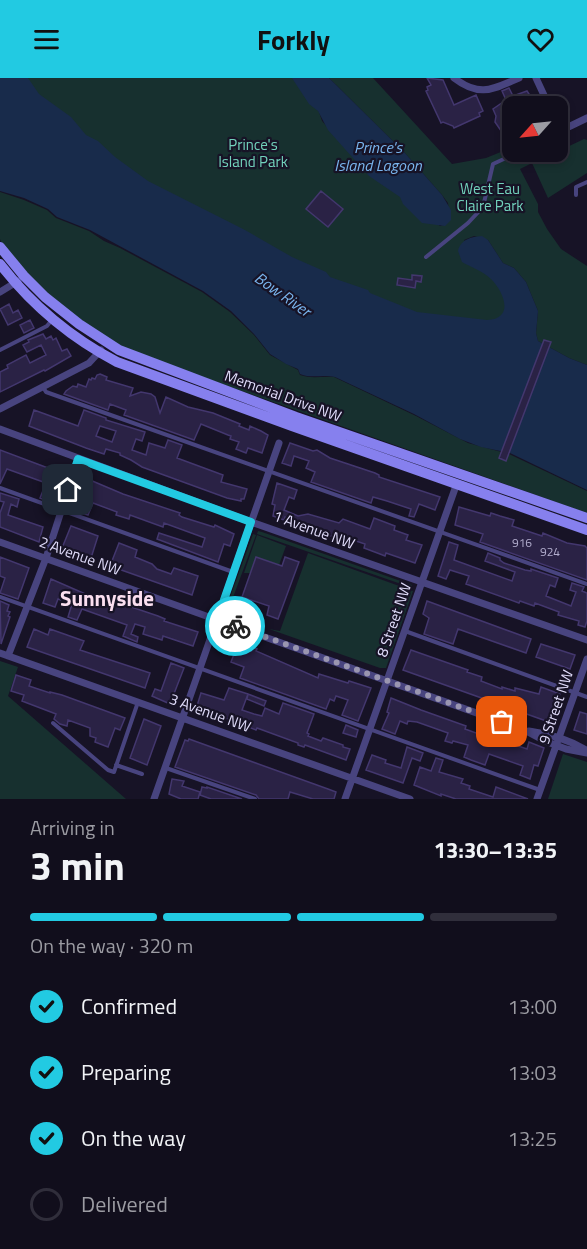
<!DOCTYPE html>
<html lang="en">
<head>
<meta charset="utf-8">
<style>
	body { margin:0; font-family:"Titillium Web",sans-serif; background:#1a1725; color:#f1f3f6; height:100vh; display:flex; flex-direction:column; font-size:22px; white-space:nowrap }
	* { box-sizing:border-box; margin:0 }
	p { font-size:20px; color:#9c9ca3 }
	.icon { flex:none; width:33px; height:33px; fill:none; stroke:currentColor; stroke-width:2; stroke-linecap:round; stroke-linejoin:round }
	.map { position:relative; height:721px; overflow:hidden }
	.sheet { display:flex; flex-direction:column; background:#110e1c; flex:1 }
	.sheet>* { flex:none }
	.needle { width:39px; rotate:243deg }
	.tools { position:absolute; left:502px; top:18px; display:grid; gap:12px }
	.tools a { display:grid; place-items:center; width:66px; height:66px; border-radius:12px; background:#110e1c; box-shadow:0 3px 9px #0003,0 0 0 2px #302e3b; font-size:30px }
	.pin { position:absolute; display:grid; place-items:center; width:51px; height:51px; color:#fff; margin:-26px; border-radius:12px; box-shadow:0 3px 9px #0006 }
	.courier { position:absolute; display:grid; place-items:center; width:60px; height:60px; margin:-30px; border:4px solid #22cae2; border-radius:50%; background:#fff; color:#222; box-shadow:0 2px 8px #0007 }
	.head em { font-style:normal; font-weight:700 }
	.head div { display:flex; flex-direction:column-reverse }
	.head { display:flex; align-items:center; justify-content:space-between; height:102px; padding:0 30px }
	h1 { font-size:39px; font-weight:700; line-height:45px }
	.bar { display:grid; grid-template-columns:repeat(4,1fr); gap:9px 6px; align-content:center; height:72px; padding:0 30px }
	.bar i { height:8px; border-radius:4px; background:#302e3b }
	.bar .on { background:#22cae2 }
	.bar p { grid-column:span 4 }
	ol { padding:0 30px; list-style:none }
	li { display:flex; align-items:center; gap:18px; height:66px }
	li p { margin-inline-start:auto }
	li .icon { padding:6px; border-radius:50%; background:#22cae2; color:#111; stroke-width:4 }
	li:last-child { color:#9c9ca3 }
	li i { width:33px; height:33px; border:3px solid #302e3b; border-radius:50% }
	header { display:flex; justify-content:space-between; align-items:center; height:78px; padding:0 30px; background:#22cae2; color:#111; font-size:27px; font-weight:700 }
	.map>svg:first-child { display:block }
</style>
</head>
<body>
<header><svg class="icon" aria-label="menu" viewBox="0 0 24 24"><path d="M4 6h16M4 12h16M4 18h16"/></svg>Forkly<svg class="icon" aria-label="heart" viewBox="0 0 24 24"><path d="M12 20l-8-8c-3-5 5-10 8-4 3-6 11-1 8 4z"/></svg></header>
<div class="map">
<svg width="587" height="721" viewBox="0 0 587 721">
	<rect width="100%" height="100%" fill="#171326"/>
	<path fill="#17302f" d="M23 0H293L319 34 322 43 366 92 440 148 444 147 450 141 448 125 442 117 404 74 329 0H373L452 86 486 80 513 69V74H558V69L563 71 584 61 587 62V95L548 120 532 85 520 91 538 126V134L547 151 561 171 587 188V287L569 280 538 263 536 255 538 233 526 204 514 190 503 185 488 162 474 158 464 162 502 212 508 230 502 240 492 244 415 236 329 201 152 107 122 88 38 18Z
		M0 114 24 122 47 132 56 140 89 153 104 163 120 170 202 214 230 234 254 257 270 277 298 292 300 297C312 301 321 298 334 299L416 338 468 365 509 376 587 413V435L129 273C85 248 42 215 11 176 8 171 1 166 0 161 0 149 0 127 0 114Z
		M258 453 262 454 412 507 411 510 404 507 257 456Z
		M253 456 256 457 231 525H229V522Z
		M257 457 286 468 279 487 256 479 250 495H244Z
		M308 475 413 513 386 590H380L269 551 280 553Z
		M0 583 18 589 8 618 126 721H0Z
		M563 676 587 684V721H548Z"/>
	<path fill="#182b4b" d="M0 0H28L39 16 71 39 86 57 98 63 115 79 148 103 245 152 292 179 326 194 330 199 368 212 370 215 417 234 487 242C515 241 504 214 491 201 484 194 471 189 462 184L458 173C461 161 471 159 482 158L488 162 503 185 514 190 526 204 538 233 536 255 538 263 569 280 587 287V412L510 375 481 369 460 361 414 336 335 299C321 296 313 301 300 296L298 291 286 286 270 276 254 256 231 233 203 213 90 152 57 139 48 131 24 120 0 113Z
		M292 0H329L404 74 442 117 451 132V142L445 148 422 145 403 126 400 119 369 98 328 52 318 33 309 26Z"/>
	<path fill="#2a2245" stroke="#43376e" stroke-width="1.5" fill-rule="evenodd" d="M427 0 443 2 454 27 476 17 483 33 479 35 480 38 454 50 453 48 443 44 441 45 426 13 428 12 427 9 431 7Z
		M509 10 513 18 527 13 537 28H513V53L504 57 495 44 496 38 493 31 506 22 502 13Z
		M321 113 343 131 328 149 306 131Z
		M412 197 422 198 421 204 416 203 415 210 397 207 398 200 412 202Z
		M9 226 13 235 18 232 22 240 8 247 0 231Z
		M30 242 34 250 24 255 20 247Z
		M43 256 46 261 51 258 53 262 56 260 62 273 67 271 71 278 45 293 44 292 0 314V294L8 290 7 287 26 277 30 285 46 277 41 267 27 274 23 267 29 264 28 262Z
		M544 262 551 264 506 383 499 380Z
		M100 296 107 299 106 302 133 310 130 318 141 314 151 316 155 319 160 335 166 319 188 329 213 335 240 346 239 348 249 352 250 348 261 353 268 357 262 375 248 370 246 375 236 371 239 364 230 361 231 358 228 357 201 346 194 362 124 337 126 332 110 326 108 332 64 316 66 313 73 308 77 309 78 306 86 309 89 301 91 302 92 300 95 301 97 297Z
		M34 332 78 348 84 332 106 340V342L145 354 142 363 136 361 132 372 146 377 149 365 165 370 168 362 182 367 177 380 223 397 221 404 247 411 244 421H241V423L227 420 142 389 131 382 120 377V375L106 371 104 376 86 370 29 348ZM100 348 116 353 112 364 96 358Z
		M290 365 313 373 317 372 330 380 375 395 379 397V399L440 419 435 432 419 426 414 439 409 438 411 431 387 423 373 419 371 425 311 404 315 394 306 390 309 383 294 378 291 388 282 385Z
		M0 372 56 393 63 397 53 425 40 420 46 405 7 391 0 406Z
		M90 402 123 416 180 435 179 437 182 439 214 449 215 447 234 456 230 468 224 466 218 484 157 461 159 455 202 469 205 460 164 445 163 449 130 437 129 441 116 437 117 434 93 425 88 437 75 433 78 426 81 427Z
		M277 405 297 412 294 421 289 419 284 432 298 438 308 436 339 445 343 441 370 451 374 440 395 448 394 452 408 457 406 462 422 467 415 485 386 475 385 478 380 476 364 470 365 466 341 458 340 461 296 446V444L285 439 284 442 273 438 275 427 272 426Z
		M0 415 19 421 17 429 11 426 8 437 43 449 39 464 0 449V435L4 424 0 423Z
		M459 429 490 438 491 435 500 438 514 442 512 448 542 458 543 455 567 465 585 468 587 470V502L480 464 483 456 455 447Z
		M71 448 98 458 91 480 62 470Z
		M449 464 458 467 454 482 512 503 515 494 485 483 488 475 500 480V482L504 485 525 492 531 493V491L558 500 555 509 550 507 546 518 571 528 576 514 570 512 572 505 584 509 582 513 587 515V543L585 549 578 547 579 543 558 537 559 534 535 525 534 528 520 523 519 525 466 506 469 498 450 492 446 501 438 498Z
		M119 465 137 472 135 479 152 486 157 491 171 496 174 490 198 498 192 517 110 488Z
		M0 479 29 490 18 521 0 515 5 500 0 498Z
		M256 479 282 488 285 479 299 484 278 541 267 537 269 528 242 519Z
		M51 501 90 518 96 517 158 538 165 541 164 543 198 554 193 568 163 558 162 562 143 556 145 549 135 546 131 556 138 559 137 564 123 558 127 547 82 531 77 542 68 539 72 526 58 521 55 529 43 525Z
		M0 523 9 527 7 533 10 534 8 538 10 539 1 566Z
		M427 523 531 561 526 575 458 551 453 566 424 556 429 540 423 536Z
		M34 551 48 557 50 551 84 563 80 572 150 595 145 610 27 569Z
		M541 566 575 577 570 591 536 579Z
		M237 568 251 573 252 569 257 571 256 573 318 600 319 596 348 605 349 603 371 610 358 643 342 637 348 622 336 618 334 623 330 621 326 631 240 600 244 589 231 584Z
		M411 572 468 592 467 594 482 599 481 603 502 611V609L515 613V610L539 616 541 609 560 616 549 644 403 592Z
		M171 585 184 590 170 626 152 618 155 611 161 613Z
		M16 597 31 602 29 608 50 615V614L62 617 125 640 120 652 115 650 108 669 95 664 96 660 90 658V650L68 642 67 648 60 646 54 641 56 636 22 623 24 617 11 613Z
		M229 610 248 616 242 632 254 636 262 638 265 630 279 636 283 625 314 636 307 655 309 656 308 658 321 663 323 660 343 667V669L350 671 346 682 305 667 304 669 298 667V665L257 650 256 652 218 637 217 640 196 631 201 615 224 622Z
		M248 616 266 623 264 628 247 621Z
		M391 620 421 632 466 648 465 651 498 663V661L527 671 529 664 544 670 538 688 534 687 530 701 520 697 523 688 489 676 485 687 471 682 464 679 468 667 453 663 452 665 445 663 448 655 417 644 408 643 407 646 400 643 395 656 382 651 389 635 387 634Z
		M580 634 587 636V656L574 652Z
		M144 641 161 648 147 687 130 680Z
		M346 647 358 652 356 659 343 655Z
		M189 661 328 711 336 714 334 721H313L290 714 288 721H259L256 717 175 689 185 662 188 663Z
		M407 669 423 675 420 683 412 680 403 705 366 692 372 677 386 682 385 685 401 690Z
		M436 680 443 682 439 694 463 701 461 705 470 708 469 711 493 719 496 709 528 721H456L441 716V718L414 707 420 689 431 693Z
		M172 701 184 703 182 708 200 714 198 721H181L169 716Z
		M202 709 207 710V709L242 721H211L200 717Z"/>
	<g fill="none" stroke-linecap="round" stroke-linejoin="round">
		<path stroke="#48447f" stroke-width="4" d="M576 117V109L587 104
			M426 179 468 145 483 129 493 86 519 74
			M0 272 47 248 51 243
			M43 309 46 314 587 506
			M0 410 233 494
			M0 519 540 712
			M405 553 587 619
			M53 645 108 692 114 694 138 624
			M116 687 142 696
			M166 690 255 721"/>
		<path stroke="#48447f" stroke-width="7" d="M454 0C480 20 493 11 519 0
			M536 0 549 28
			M558 49 560 53 587 40
			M0 214 18 203
			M0 331 89 285 101 272
			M0 351 251 444 587 562
			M0 464 524 652 545 663 566 671 587 675
			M0 575 410 721
			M8 578 46 480 78 381
			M529 653C550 656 568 661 586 672
			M154 721 279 365
			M345 721 457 405
			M537 721 587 581"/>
		<path stroke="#8680ee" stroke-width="10" d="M0 169 24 198 45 219 79 246 119 272 296 339 587 440
			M0 186C31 226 71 260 117 284L292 348 587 452"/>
	</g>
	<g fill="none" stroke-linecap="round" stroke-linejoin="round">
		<path stroke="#9a96b0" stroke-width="6" stroke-dasharray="0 10.8" d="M235 548 502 644"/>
		<path stroke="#22cae2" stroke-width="8" d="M68 412 78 381 251 444 217 542 235 548"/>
	</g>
	<g text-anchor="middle" stroke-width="4.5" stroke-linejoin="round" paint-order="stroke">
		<g font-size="12" fill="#b3aece">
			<text x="522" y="469">916</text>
			<text x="550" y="478">924</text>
		</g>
		<g font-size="15" fill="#72d2bc" stroke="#171326">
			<text x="253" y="72">Prince's<tspan x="253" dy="17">Island Park</tspan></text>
			<text x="490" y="116">West Eau<tspan x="490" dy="17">Claire Park</tspan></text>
		</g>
		<g font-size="15" fill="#e1ddfb" stroke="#171326">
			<text transform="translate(283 318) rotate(20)" y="5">Memorial Drive NW</text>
			<text transform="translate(314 452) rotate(20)" y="5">1 Avenue NW</text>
			<text transform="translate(80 478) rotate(20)" y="5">2 Avenue NW</text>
			<text transform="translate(394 542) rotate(-71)" y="5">8 Street NW</text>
			<text transform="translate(556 629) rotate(-71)" y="5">9 Street NW</text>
			<text transform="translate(210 635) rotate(20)" y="5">3 Avenue NW</text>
		</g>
		<g font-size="16" font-style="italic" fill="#79b4ed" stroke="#171326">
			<text x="378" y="75">Prince's<tspan x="378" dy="18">Island Lagoon</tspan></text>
			<text transform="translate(283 216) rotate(35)" y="6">Bow River</text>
		</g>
		<g font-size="21" font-weight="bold" fill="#fbdff0" stroke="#171326">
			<text x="107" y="528">Sunnyside</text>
		</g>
	</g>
</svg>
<div class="tools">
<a><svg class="needle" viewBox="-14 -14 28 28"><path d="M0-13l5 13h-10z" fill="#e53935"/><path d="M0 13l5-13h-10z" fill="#9c9ca3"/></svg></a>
</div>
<div class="pin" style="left:502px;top:644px;background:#ea580c"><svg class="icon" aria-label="bag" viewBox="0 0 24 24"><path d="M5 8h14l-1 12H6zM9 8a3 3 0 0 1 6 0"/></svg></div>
<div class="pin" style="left:68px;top:412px;background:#1f2937"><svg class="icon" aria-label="home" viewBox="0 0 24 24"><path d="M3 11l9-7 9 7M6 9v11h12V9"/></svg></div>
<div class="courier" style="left:235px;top:548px"><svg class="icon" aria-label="bike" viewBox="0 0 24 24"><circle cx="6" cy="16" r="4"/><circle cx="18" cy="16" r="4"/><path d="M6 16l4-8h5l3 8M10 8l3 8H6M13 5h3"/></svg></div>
</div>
<section class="sheet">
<div class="head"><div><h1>3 min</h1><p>Arriving in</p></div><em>13:30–13:35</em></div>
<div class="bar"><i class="on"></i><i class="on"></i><i class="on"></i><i></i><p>On the way · 320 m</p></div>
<ol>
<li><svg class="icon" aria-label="check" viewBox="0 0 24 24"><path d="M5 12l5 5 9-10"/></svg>Confirmed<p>13:00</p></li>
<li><svg class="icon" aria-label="check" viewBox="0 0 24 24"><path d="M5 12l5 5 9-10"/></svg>Preparing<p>13:03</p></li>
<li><svg class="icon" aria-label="check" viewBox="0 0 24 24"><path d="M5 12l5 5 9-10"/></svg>On the way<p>13:25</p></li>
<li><i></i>Delivered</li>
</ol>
</section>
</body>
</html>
